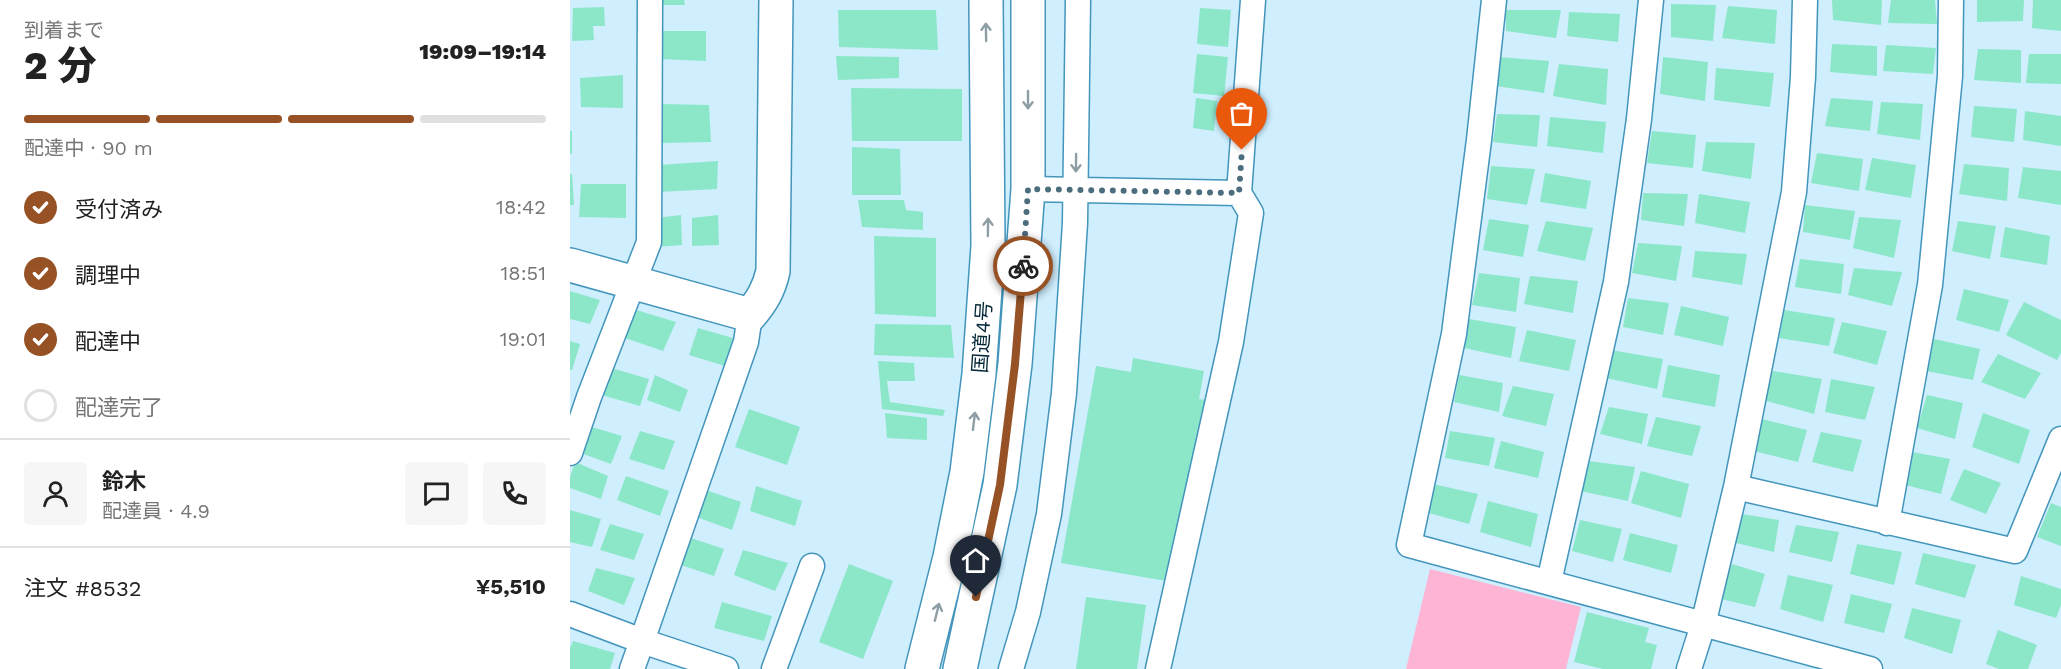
<!DOCTYPE html>
<html lang="ja">
<head>
<meta charset="utf-8">
<style>
	body { margin:0; font-family:"Work Sans","Noto Sans JP",sans-serif; background:#f6f6f6; color:#222; height:100vh; display:flex; flex-direction:column; font-size:22px; white-space:nowrap }
	* { box-sizing:border-box; margin:0 }
	p { font-size:20px; color:#767676 }
	.icon { flex:none; width:33px; height:33px; fill:none; stroke:currentColor; stroke-width:2; stroke-linecap:round; stroke-linejoin:round }
	.map { position:relative; flex:1; overflow:hidden }
	.panel { display:flex; flex-direction:column; background:#fff; width:570px }
	.panel>* { flex:none }
	.pin { position:absolute; display:grid; place-items:center; width:51px; height:51px; color:#fff; margin:-62px -26px; border-radius:50% 50% 50% 0; rotate:-45deg; box-shadow:0 0 6px #0007 }
	.pin .icon { rotate:45deg }
	.courier { position:absolute; display:grid; place-items:center; width:60px; height:60px; margin:-30px; border:4px solid #965225; border-radius:50%; background:#fff; color:#222; box-shadow:0 2px 8px #0007 }
	.summary em { font-style:normal; font-weight:800 }
	.summary div { display:flex; flex-direction:column-reverse }
	.summary { display:flex; align-items:center; justify-content:space-between; height:102px; padding:0 24px }
	h1 { font-size:39px; font-weight:800; line-height:45px }
	.bar { display:grid; grid-template-columns:repeat(4,1fr); gap:9px 6px; align-content:center; height:72px; padding:0 24px }
	.bar i { height:8px; border-radius:4px; background:#e0e0e0 }
	.bar .active { background:#965225 }
	.bar p { grid-column:span 4 }
	.line { display:flex; align-items:center; gap:15px; padding:0 24px; border-top:2px solid #e0e0e0 }
	.line div { flex:1 }
	.round { display:grid; place-items:center; flex:none; width:63px; height:63px; border-radius:6px; background:#f6f6f6 }
	ol { padding:0 24px; list-style:none }
	li { display:flex; align-items:center; gap:18px; height:66px }
	li p { margin-inline-start:auto }
	li .icon { padding:6px; border-radius:50%; background:#965225; color:#fff; stroke-width:4 }
	li:last-child { color:#767676 }
	li i { width:33px; height:33px; border:3px solid #e0e0e0; border-radius:50% }
	main { display:flex; flex:1; min-height:0 }
	.map>svg:first-child { display:block }
</style>
</head>
<body>
<main>
<section class="panel">
<div class="summary"><div><h1>2 分</h1><p>到着まで</p></div><em>19:09–19:14</em></div>
<div class="bar"><i class="active"></i><i class="active"></i><i class="active"></i><i></i><p>配達中 · 90 m</p></div>
<ol>
<li><svg class="icon" aria-label="check" viewBox="0 0 24 24"><path d="M5 12l5 5 9-10"/></svg>受付済み<p>18:42</p></li>
<li><svg class="icon" aria-label="check" viewBox="0 0 24 24"><path d="M5 12l5 5 9-10"/></svg>調理中<p>18:51</p></li>
<li><svg class="icon" aria-label="check" viewBox="0 0 24 24"><path d="M5 12l5 5 9-10"/></svg>配達中<p>19:01</p></li>
<li><i></i>配達完了</li>
</ol>
<div class="line" style="height:108px"><a class="round"><svg class="icon" aria-label="person" viewBox="0 0 24 24"><circle cx="12" cy="8" r="4"/><path d="M4 21q1-7 8-7t8 7"/></svg></a><div><b>鈴木</b><p>配達員 · 4.9</p></div><a class="round"><svg class="icon" aria-label="chat" viewBox="0 0 24 24"><path d="M4 5h16v11H9l-5 4z"/></svg></a><a class="round"><svg class="icon" aria-label="phone" viewBox="0 0 24 24"><path d="M5 4h4l2 5-3 2q2 4 5 5l2-3 5 2v4C11 20 4 13 5 4z"/></svg></a></div>
<div class="line" style="height:78px"><div>注文 #8532</div><b>¥5,510</b></div>
</section>
<div class="map">
<svg width="1491" height="669" viewBox="0 0 1491 669">
	<rect width="100%" height="100%" fill="#cfeefe"/>
	<path fill="#feb5d5" d="M860 569 1011 607 996 669H836Z"/>
	<path fill="#8ce7c9" d="M86 0H114L115 5H86Z
		M1262 0H1312L1311 25 1263 20Z
		M1321 0H1365L1367 24 1318 23Z
		M1407 0H1454L1453 21 1407 22Z
		M1463 0H1491V31L1462 28Z
		M1101 4 1146 5 1143 41 1101 37Z
		M1158 6 1207 10 1205 44 1152 38Z
		M34 7 35 26H23L24 40 2 41 3 8Z
		M630 8 661 10 658 47 627 44Z
		M268 10H366L368 50 269 47Z
		M936 10H991L986 38 936 31Z
		M999 12 1050 14 1048 42 997 36Z
		M91 31H136V61L90 59Z
		M1262 44 1307 46V76L1260 72Z
		M1316 45 1366 48 1363 74 1313 71Z
		M1408 49 1451 50V83L1404 80Z
		M627 54 658 57 654 96 623 93Z
		M1459 54H1491V84L1456 83Z
		M266 56 329 57V78L268 80Z
		M929 57 979 61 974 93 926 86Z
		M1093 57 1138 62 1135 101 1090 94Z
		M989 64 1038 69 1036 105 983 96Z
		M1146 68 1204 73 1200 107 1144 100Z
		M53 75V108L11 107 10 78Z
		M281 88 392 89V141H282Z
		M626 98 647 101 644 131 623 128Z
		M1261 98 1303 101 1300 131 1255 126Z
		M1311 102 1353 104 1350 140 1307 134Z
		M91 104 139 105 141 142 92 143Z
		M1404 106 1447 109 1444 142 1401 137Z
		M1455 111 1491 116V146L1453 140Z
		M927 114 970 115 967 147 923 142Z
		M980 117 1036 122 1033 153 977 146Z
		M0 131H2V154H0Z
		M1082 131 1126 135 1123 168 1077 163Z
		M1136 142 1185 143 1181 179 1132 171Z
		M282 147 330 149 331 195H282Z
		M1247 153 1293 159 1289 191 1241 183Z
		M1302 158 1346 165 1341 198 1295 190Z
		M148 161 147 189 87 192 88 165Z
		M1394 164 1439 168 1437 201 1389 194Z
		M921 166 965 169 957 205 917 199Z
		M1453 167 1491 171V205L1448 198Z
		M975 173 1021 181 1016 209 970 202Z
		M0 174H2L4 205H0Z
		M11 184H56V218L9 217Z
		M1073 193 1118 194 1114 226 1071 220Z
		M1129 194 1180 202 1175 233 1125 223Z
		M288 200H334L336 210 353 212V230L292 227Z
		M1235 205 1285 211 1280 240 1233 232Z
		M111 215 112 245 86 247V218Z
		M148 215 149 245 122 246V218Z
		M1289 217 1331 220 1324 258 1283 248Z
		M919 219 959 225 953 257 913 250Z
		M976 221 1023 228 1015 261 967 251Z
		M1388 221 1426 226 1420 259 1382 251Z
		M1435 227 1480 236 1477 265 1430 257Z
		M304 236 366 238V317L305 314Z
		M1068 243 1112 246 1106 281 1062 273Z
		M1125 251 1177 254 1172 285 1122 277Z
		M1230 259 1274 264 1271 294 1225 287Z
		M1284 268 1332 272 1322 306 1278 295Z
		M909 273 950 278 946 312 902 305Z
		M960 276 1008 281 1003 313 954 304Z
		M1394 289 1439 300 1429 332 1386 320Z
		M0 291 30 300 20 324 0 319Z
		M1058 298 1099 303 1093 335 1053 327Z
		M1454 302 1491 320V353L1487 360 1436 335Z
		M1111 306 1159 317 1153 346 1104 335Z
		M63 309 106 322 93 351 52 337Z
		M1214 310 1265 318 1259 346 1209 338Z
		M899 319 946 327 941 358 894 348Z
		M1272 322 1317 331 1307 365 1263 353Z
		M305 324 381 325 384 358 304 355Z
		M128 328 163 338 155 366 119 355Z
		M957 330 1006 340 999 371 949 361Z
		M1364 339 1410 349 1403 380 1356 371Z
		M0 341 10 344 2 370H0Z
		M1041 350 1093 359 1087 389 1036 378Z
		M1428 354 1471 373 1455 399 1411 382Z
		M563 358 634 371 629 399 641 401 636 430 628 428 602 582 491 563 526 366 561 372Z
		M308 361 344 363 345 381H317L320 402 375 410 373 416 312 409Z
		M1098 365 1150 375 1145 407 1092 397Z
		M38 367 79 379 70 406 28 394Z
		M1203 371 1252 379 1244 414 1193 400Z
		M85 375 118 390 110 412 77 400Z
		M889 375 933 383 929 412 884 402Z
		M1261 379 1305 387 1295 420 1255 412Z
		M943 386 984 394 976 426 932 416Z
		M1357 395 1393 403 1385 439 1347 428Z
		M1039 407 1078 414 1072 444 1030 434Z
		M179 409 230 427 217 465 165 447Z
		M315 413 357 418V440L317 438Z
		M1413 413 1460 430 1449 464 1402 447Z
		M1086 417 1131 426 1122 456 1077 446Z
		M1192 419 1237 430 1228 462 1184 451Z
		M15 425 52 436 41 464 5 451Z
		M70 431 105 441 94 470 59 459Z
		M880 431 925 438 919 466 875 458Z
		M1251 432 1292 440 1283 472 1242 462Z
		M931 441 974 452 968 478 924 468Z
		M1342 452 1380 459 1371 494 1331 484Z
		M1018 461 1065 467 1058 501 1010 491Z
		M5 462 38 476 31 499 0 488V477Z
		M1394 469 1431 483 1416 514 1380 500Z
		M1071 471 1119 484 1111 518 1061 503Z
		M56 476 99 491 90 516 47 500Z
		M863 484 908 494 899 524 855 512Z
		M186 486 232 501 225 526 180 511Z
		M130 488 171 502 162 530 121 515Z
		M918 501 968 514 961 547 910 532Z
		M1481 503 1491 507V546L1467 537Z
		M0 510 31 519 22 547 0 542Z
		M1172 514 1209 520 1204 552 1162 542Z
		M1010 520 1052 529 1043 562 1002 551Z
		M40 524 74 534 64 560 30 550Z
		M1226 525 1269 532 1262 562 1219 552Z
		M1060 533 1108 545 1101 573 1053 560Z
		M115 536 154 549 144 576 105 563Z
		M1287 544 1332 552 1324 585 1280 574Z
		M173 550 218 563 205 591 164 575Z
		M1353 553 1406 565 1395 598 1345 584Z
		M279 564 323 581 293 659 249 642Z
		M1162 564 1195 574 1185 607 1147 598Z
		M26 568 65 578 54 605 18 591Z
		M1218 575 1263 585 1253 622 1210 609Z
		M1451 576 1491 589V605L1486 618 1444 605Z
		M1281 594 1322 604 1314 633 1274 623Z
		M516 597 576 605 567 669H506Z
		M152 602 202 616 194 641 144 628Z
		M1342 608 1391 620 1382 654 1334 638Z
		M1017 612 1079 628 1075 642 1087 645 1081 669H1033L1004 662Z
		M1428 630 1467 645 1458 669H1429L1416 664Z
		M3 641 45 653 40 669H0V648Z"/>
	<g fill="none" stroke-linecap="round" stroke-linejoin="round">
		<defs>
			<path id="street" d="M924 0 909 140 884 334 839 545 1300 669
				M458 189 669 193 683 0
				M0 453 19 397 79 242 80 0
				M1166 487 1445 551 1491 439
				M1317 523 1360 285 1380 76 1381 0
				M979 582 1046 282 1069 119 1081 0
				M0 614 72 641 62 669
				M156 669 72 641 176 342 180 315
				M204 669 242 566
				M441 669 458 612 479 514 494 393 505 223 508 0
				M588 669 661 342 681 213 669 193
				M1119 669 1133 625 1166 487 1224 192 1233 77 1235 0"/>
			<path id="secondary" d="M0 265 180 315C192 301 199 289 203 271L206 0"/>
			<path id="highway" d="M352 669 380 557 397 472 409 374 418 246 416 0
				M390 669 430 485 445 364 458 189V0"/>
		</defs>
		<use href="#street" stroke="#4395bb" stroke-width="27"/>
		<use href="#secondary" stroke="#4395bb" stroke-width="36"/>
		<use href="#highway" stroke="#4395bb" stroke-width="36"/>
		<use href="#street" stroke="#fff" stroke-width="24"/>
		<use href="#secondary" stroke="#fff" stroke-width="33"/>
		<use href="#highway" stroke="#fff" stroke-width="33"/>
	</g>
	<defs><path id="oneway-shaft" d="M-6 0H5M1.5-3L5.5 0L1.5 3" fill="none" stroke-width="1.6" stroke-linecap="round" stroke-linejoin="round" transform="scale(1.5)"/></defs>
	<g stroke="#8e9ea5">
		<use href="#oneway-shaft" transform="translate(416 32) rotate(-91)"/>
		<use href="#oneway-shaft" transform="translate(458 100) rotate(90)"/>
		<use href="#oneway-shaft" transform="translate(506 163) rotate(91)"/>
		<use href="#oneway-shaft" transform="translate(418 227) rotate(-89)"/>
		<use href="#oneway-shaft" transform="translate(404 421) rotate(-83)"/>
		<use href="#oneway-shaft" transform="translate(367 612) rotate(-76)"/>
	</g>
	<g fill="none" stroke-linecap="round" stroke-linejoin="round">
		<path stroke="#4b6d7d" stroke-width="6" stroke-dasharray="0 10.8" d="M453 266 458 189 669 193 672 150"/>
		<path stroke="#965225" stroke-width="8" d="M406 597 430 485 445 364 453 266"/>
	</g>
	<g text-anchor="middle" stroke-width="4.5" stroke-linejoin="round" paint-order="stroke">
		<g font-size="20" fill="#042838" stroke="#fff">
			<text transform="translate(412 337) rotate(-86)" y="7">国道4号</text>
		</g>
	</g>
</svg>
<div class="pin" style="left:672px;top:150px;background:#ea580c"><svg class="icon" aria-label="bag" viewBox="0 0 24 24"><path d="M5 8h14l-1 12H6zM9 8a3 3 0 0 1 6 0"/></svg></div>
<div class="pin" style="left:406px;top:597px;background:#1f2937"><svg class="icon" aria-label="home" viewBox="0 0 24 24"><path d="M3 11l9-7 9 7M6 9v11h12V9"/></svg></div>
<div class="courier" style="left:453px;top:266px"><svg class="icon" aria-label="bike" viewBox="0 0 24 24"><circle cx="6" cy="16" r="4"/><circle cx="18" cy="16" r="4"/><path d="M6 16l4-8h5l3 8M10 8l3 8H6M13 5h3"/></svg></div>
</div>
</main>
</body>
</html>
